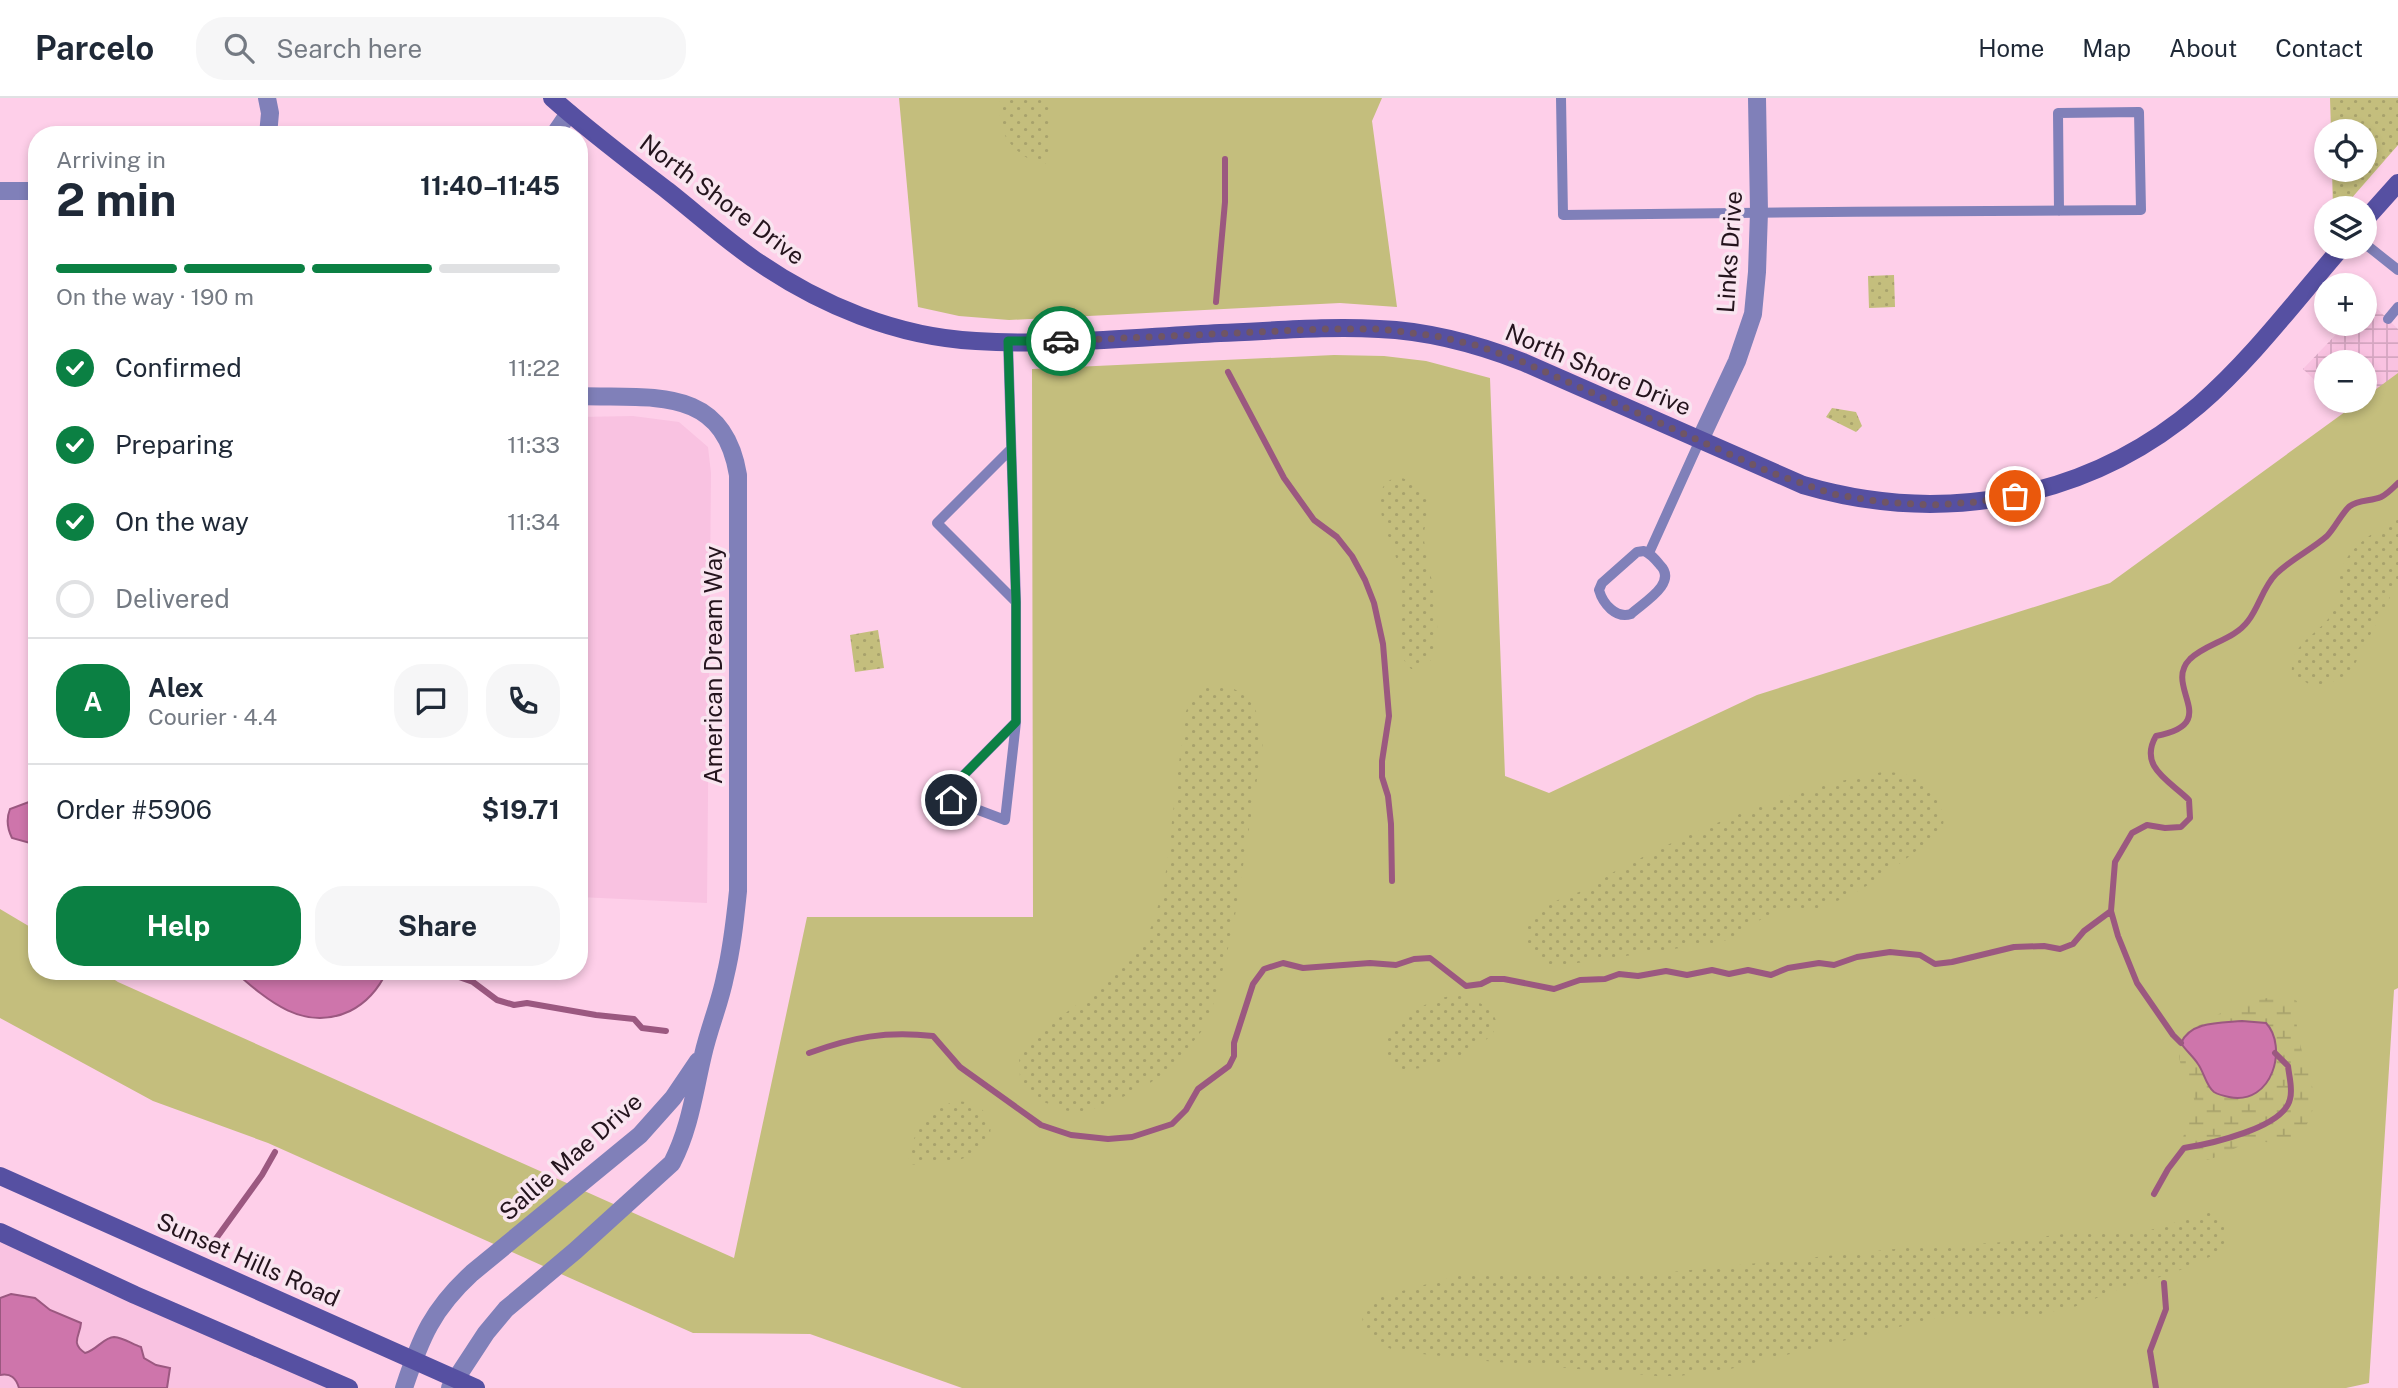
<!DOCTYPE html>
<html lang="en">
<head>
<meta charset="utf-8">
<style>
	body { margin:0; font-family:"Public Sans",sans-serif; background:#f6f6f7; color:#1f2937; height:100vh; display:flex; flex-direction:column; font-size:26px; white-space:nowrap }
	* { box-sizing:border-box; margin:0 }
	p { font-size:23px; color:#747a83 }
	.icon { flex:none; width:38px; height:38px; fill:none; stroke:currentColor; stroke-width:2; stroke-linecap:round; stroke-linejoin:round }
	.map { position:relative; flex:1; overflow:hidden }
	.side { position:absolute; left:28px; top:28px; width:560px; height:854px; display:flex; flex-direction:column; background:#fff; border-radius:28px; box-shadow:0 4px 10px #0003 }
	.side>* { flex:none }
	.buttons { position:absolute; left:2314px; top:21px; display:grid; gap:14px }
	.buttons a { display:grid; place-items:center; width:63px; height:63px; border-radius:50%; background:#fff; box-shadow:0 4px 10px #0003; font-size:35px }
	.pin { position:absolute; display:grid; place-items:center; width:60px; height:60px; color:#fff; margin:-30px; border:4px solid #fff; border-radius:50%; box-shadow:0 2px 7px #0007 }
	.courier { position:absolute; display:grid; place-items:center; width:70px; height:70px; margin:-35px; border:5px solid #0b8043; border-radius:50%; background:#fff; color:#222; box-shadow:0 2px 9px #0007 }
	.headline em { font-style:normal; font-weight:700 }
	.headline div { display:flex; flex-direction:column-reverse }
	.headline { display:flex; align-items:center; justify-content:space-between; height:119px; padding:0 28px }
	h1 { font-size:46px; font-weight:700; line-height:52px }
	.bar { display:grid; grid-template-columns:repeat(4,1fr); gap:10px 7px; align-content:center; height:84px; padding:0 28px }
	.bar i { height:9px; border-radius:5px; background:#e0e1e3 }
	.bar .on { background:#0b8043 }
	.bar p { grid-column:span 4 }
	.line { display:flex; align-items:center; gap:18px; padding:0 28px; border-top:2px solid #e0e1e3 }
	.line div { flex:1 }
	.round { display:grid; place-items:center; flex:none; width:74px; height:74px; border-radius:28px; background:#f6f6f7 }
	ol { padding:0 28px; list-style:none }
	li { display:flex; align-items:center; gap:21px; height:77px }
	li p { margin-inline-start:auto }
	li .icon { padding:7px; border-radius:50%; background:#0b8043; color:#fff; stroke-width:4 }
	li:last-child { color:#747a83 }
	li i { width:38px; height:38px; border:4px solid #e0e1e3; border-radius:50% }
	.cta { display:flex; gap:14px; margin-top:auto; padding:14px 28px }
	.cta a { flex:1; height:80px; border-radius:28px; background:#0b8043; color:#fff; font-size:28px; font-weight:700; line-height:80px; text-align:center }
	.cta a+a { background:#f6f6f7; color:#1f2937 }
	header { display:flex; align-items:center; gap:42px; box-sizing:border-box; height:98px; padding:0 35px; background:#fff; border-bottom:2px solid #e0e1e3 }
	header strong { font-size:33px }
	nav { display:flex; gap:38px; margin-inline-start:auto; font-size:24px }
	.search { width:490px; height:63px; background:#f6f6f7; display:flex; align-items:center; gap:18px; box-sizing:border-box; padding:0 24px; border-radius:28px; color:#747a83; font-size:26px }
	.map>svg:first-child { display:block }
</style>
</head>
<body>
<header>
<strong>Parcelo</strong>
<div class="search"><svg class="icon" aria-label="search" viewBox="0 0 24 24"><circle cx="10" cy="10" r="6"/><path d="M15 15l6 6"/></svg>Search here</div>
<nav><a>Home</a><a>Map</a><a>About</a><a>Contact</a></nav>
</header>
<div class="map">
<svg width="2398" height="1290" viewBox="0 0 2398 1290">
	<defs>
		<pattern id="industrial-grid" width="8" height="8" patternUnits="userSpaceOnUse" patternTransform="scale(1.75)"><rect width="8" height="8" fill="#f9c2e1"/><path d="M0 4h8M4 0v8" fill="none" stroke="#d5a6c1"/></pattern>
		<pattern id="wetland-marsh" width="20" height="14" patternUnits="userSpaceOnUse" patternTransform="scale(1.75)"><rect width="20" height="14" fill="#c4be7d"/><path d="M1 5h8M5 5V1M11 12h8M15 12V8" fill="none" stroke="#a8a26c"/></pattern>
		<pattern id="park-dots" width="8" height="8" patternUnits="userSpaceOnUse" patternTransform="scale(1.75)"><rect width="8" height="8" fill="#c4be7d"/><path d="M2 2h.1M6 6h.1" fill="none" stroke="#a8a26c" stroke-width="1.8" stroke-linecap="round"/></pattern>
	</defs>
	<rect width="100%" height="100%" fill="#fecfe9"/>
	<path fill="#f9c2e1" d="M633 318 679 324 708 349 711 375 707 805 579 799V319Z
		M0 1134 77 1171 326 1290H0Z"/>
	<path fill="url(#industrial-grid)" d="M2368 202 2398 231V324L2379 343 2336 303H2364V264H2326V293L2303 271 2346 226H2364V206Z"/>
	<path fill="#c4be7d" d="M899 0H1382L1372 23 1397 209 1340 205 1009 222 959 218 918 209Z
		M1334 257 1384 258 1426 263 1490 280 1505 678 1549 695 1757 597 2110 485 2360 303H2364V300L2398 275V890L2394 892 2369 1285 2346 1290H962L810 1236 693 1235 268 1045 153 1003 0 920V811L37 833V873H101L118 884 734 1160 807 819H1033L1032 271Z"/>
	<path fill="url(#wetland-marsh)" d="M2287 898 2297 903C2296 918 2296 932 2300 946 2305 967 2318 992 2312 1014 2309 1025 2301 1038 2290 1042 2278 1047 2264 1043 2252 1044 2234 1046 2199 1079 2185 1051 2176 1035 2199 1019 2194 1001 2190 982 2173 964 2181 945L2198 965 2211 992 2273 971 2275 941 2272 931 2255 923 2211 926 2196 929C2230 909 2247 901 2287 898Z"/>
	<path fill="url(#park-dots)" d="M1000 0H1052V58L1045 66C1036 66 1031 62 1024 58 1002 42 998 27 1000 0Z
		M2330 0H2398V47L2343 110H2333L2332 72H2364V33H2331Z
		M1894 177 1895 209 1869 210 1868 178Z
		M1832 310 1856 314 1862 328 1856 334 1826 319Z
		M1397 379C1409 380 1425 392 1428 405 1431 417 1422 430 1424 442 1427 467 1459 575 1411 571L1403 561 1400 548C1400 523 1402 497 1399 472 1397 448 1358 391 1397 379Z
		M2398 420V484L2355 566 2346 577 2322 589H2313L2292 575C2289 544 2320 537 2333 514 2339 503 2337 488 2340 476 2346 449 2376 433 2398 420Z
		M878 532 884 570 855 574 850 537Z
		M1217 586C1249 591 1261 613 1263 644L1233 830 1216 899 1204 930 1174 968 1150 985 1117 1002 1090 1012 1076 1014 1062 1012 1035 1000 1026 992 1020 981 1019 957 1031 940 1107 885 1142 847 1152 827 1164 789 1185 616C1192 599 1197 589 1217 586Z
		M1882 674C1905 674 1924 679 1936 701 1941 709 1947 722 1941 732 1937 739 1928 744 1921 749 1890 774 1854 800 1815 811 1803 814 1789 811 1777 814 1757 820 1743 837 1721 844L1550 869C1524 857 1516 829 1541 811 1555 801 1575 797 1590 789 1600 784 1608 777 1617 772 1701 728 1789 692 1882 674Z
		M1459 897C1475 902 1493 908 1497 926 1494 950 1416 980 1394 969 1386 965 1385 952 1385 944 1400 919 1429 899 1459 897Z
		M956 1003C998 1004 1002 1045 967 1059 953 1065 932 1065 917 1067L910 1066C904 1055 921 1024 931 1016 938 1009 948 1006 956 1003Z
		M2210 1114H2215L2220 1118 2224 1127 2225 1144 2217 1155 2196 1166 2164 1178 2127 1188 2074 1209 2031 1218 1935 1220 1730 1271 1679 1278H1657L1486 1263 1395 1253 1371 1241 1363 1230 1362 1213 1372 1201 1472 1174 1652 1176 1924 1148 1994 1145 2079 1134 2124 1136 2147 1133Z"/>
	<path fill="#ce75ab" stroke="#9b5880" stroke-width="2" d="M37 701V747L12 740C7 730 6 721 10 711Z
		M234 873H387C379 890 366 905 350 913 304 935 267 902 234 873Z
		M2242 923 2266 925C2288 948 2273 1008 2229 999 2224 998 2219 997 2214 994 2206 988 2204 974 2198 966 2193 958 2186 953 2181 945 2191 923 2220 925 2242 923Z
		M11 1196 35 1200 50 1212 81 1225C80 1238 70 1245 85 1255 97 1252 104 1239 114 1239 124 1240 132 1246 141 1249L144 1260 156 1267 170 1270 167 1290H19C16 1280 11 1275 0 1277V1200Z"/>
	<g fill="none" stroke-linecap="round" stroke-linejoin="round">
		<path stroke="#9b5880" stroke-width="6" d="M1216 204 1225 104V61
			M1228 274 1284 380 1314 422 1337 439 1352 458 1365 482 1374 505 1383 546 1389 618 1382 663V679L1388 698 1391 726 1392 783
			M442 873 473 884 497 902 514 907 527 905 596 917 634 921 642 930 666 933
			M2181 945 2173 937 2137 885 2118 838 2111 813 2115 764 2132 735 2147 727 2165 730 2181 729 2190 720 2189 702C2170 683 2138 669 2156 638 2224 625 2162 589 2190 561 2207 545 2234 542 2248 523 2259 509 2263 489 2276 476 2291 461 2311 452 2327 438 2335 430 2343 413 2350 408 2358 402 2372 403 2381 399 2387 396 2393 390 2398 385
			M809 955C853 939 885 933 933 938L960 969 1041 1027 1071 1037 1108 1041 1132 1039 1172 1026 1186 1012 1198 991 1229 968 1234 958V945L1253 886 1264 871 1283 865 1303 870 1370 865 1396 867 1414 861 1430 860 1466 888 1481 886 1491 881H1504L1554 891 1580 882 1605 881 1619 876 1638 878 1666 873 1687 877 1712 872 1729 876 1748 872 1771 877 1788 870 1819 865 1834 867 1857 859 1890 854 1920 857 1935 866 1952 864 2014 849 2044 848 2060 851 2073 846 2084 833 2111 813
			M2154 1096 2168 1071 2184 1050C2209 1046 2284 1030 2290 1001 2293 991 2289 978 2288 968L2275 955
			M215 1142 262 1077 275 1054
			M2156 1290 2150 1253 2166 1211 2164 1185"/>
		<path stroke="#8080b9" stroke-width="10" d="M1561 0 1563 117C1756 115 1948 112 2141 112L2139 14 2058 15 2059 113
			M2364 145 2398 172
			M2388 221 2398 209
			M1008 243 1016 504V624L1005 722 952 702 948 693 1016 624
			M1011 351 937 425 1016 504
			M1644 453C1651 456 1655 461 1660 467 1678 485 1644 504 1631 516 1616 521 1603 506 1599 492L1602 485 1637 454Z
			M1649 455 1700 342"/>
		<path stroke="#8080b9" stroke-width="18" d="M267 0 270 15 268 37
			M554 37 569 15
			M0 93H37
			M1700 342 1737 263 1753 216 1757 174 1759 114 1757 0
			M404 1290C421 1239 432 1212 472 1175L640 1037 673 1000 698 963
			M450 1290 486 1235 506 1211 575 1153 672 1065C690 1030 694 995 703 957 709 930 720 905 725 879 732 851 735 822 738 793V377C723 286 651 301 579 298"/>
		<path stroke="#5650a2" stroke-width="18" d="M552 0C589 33 629 63 668 93 697 116 725 141 755 162 820 207 897 239 976 243 1057 248 1139 239 1220 235 1273 233 1326 228 1379 231 1429 233 1477 246 1523 264L1803 387C1942 428 2088 402 2199 307 2252 261 2296 202 2342 149
			M2364 123 2398 85
			M0 1078 476 1290
			M0 1134 135 1197 349 1290"/>
	</g>
	<g fill="none" stroke-linecap="round" stroke-linejoin="round">
		<path stroke="#705564" stroke-width="7" stroke-dasharray="0 12.6" d="M1061 243 1323 231H1380L1436 238 1479 248 1523 264 1772 375 1833 396 1883 404 1932 407 1976 404 2015 398"/>
		<path stroke="#0b8043" stroke-width="9" d="M951 702 948 693 1016 624V504L1008 243H1061"/>
	</g>
	<g text-anchor="middle" stroke-width="7" stroke-linejoin="round" paint-order="stroke">
		<g font-size="24" fill="#24141d" stroke="#f9e5f0">
			<text transform="translate(722 102) rotate(37)" y="8">North Shore Drive</text>
			<text transform="translate(1730 154) rotate(-86)" y="8">Links Drive</text>
			<text transform="translate(1598 272) rotate(23)" y="8">North Shore Drive</text>
			<text transform="translate(714 567) rotate(-90)" y="8">American Dream Way</text>
			<text transform="translate(571 1059) rotate(-41)" y="8">Sallie Mae Drive</text>
			<text transform="translate(248 1162) rotate(24)" y="8">Sunset Hills Road</text>
		</g>
	</g>
</svg>
<div class="buttons">
<a><svg class="icon" aria-label="locate" viewBox="0 0 24 24"><circle cx="12" cy="12" r="6"/><path d="M12 2v4M12 18v4M2 12h4M18 12h4"/></svg></a>
<a><svg class="icon" aria-label="layers" viewBox="0 0 24 24"><path d="M12 4l9 5-9 5-9-5zM3 14l9 5 9-5"/></svg></a>
<a>+</a>
<a>−</a>
</div>
<div class="pin" style="left:2015px;top:398px;background:#ea580c"><svg class="icon" aria-label="bag" viewBox="0 0 24 24"><path d="M5 8h14l-1 12H6zM9 8a3 3 0 0 1 6 0"/></svg></div>
<div class="pin" style="left:951px;top:702px;background:#1f2937"><svg class="icon" aria-label="home" viewBox="0 0 24 24"><path d="M3 11l9-7 9 7M6 9v11h12V9"/></svg></div>
<div class="courier" style="left:1061px;top:243px"><svg class="icon" aria-label="car" viewBox="0 0 24 24"><path d="M5 17H2v-5l4-1 3-4h7l3 4 3 1v5h-3M9 17h6M6 11h13"/><circle cx="7" cy="17" r="2"/><circle cx="17" cy="17" r="2"/></svg></div>
<section class="side">
<div class="headline"><div><h1>2 min</h1><p>Arriving in</p></div><em>11:40–11:45</em></div>
<div class="bar"><i class="on"></i><i class="on"></i><i class="on"></i><i></i><p>On the way · 190 m</p></div>
<ol>
<li><svg class="icon" aria-label="check" viewBox="0 0 24 24"><path d="M5 12l5 5 9-10"/></svg>Confirmed<p>11:22</p></li>
<li><svg class="icon" aria-label="check" viewBox="0 0 24 24"><path d="M5 12l5 5 9-10"/></svg>Preparing<p>11:33</p></li>
<li><svg class="icon" aria-label="check" viewBox="0 0 24 24"><path d="M5 12l5 5 9-10"/></svg>On the way<p>11:34</p></li>
<li><i></i>Delivered</li>
</ol>
<div class="line" style="height:126px"><b class="round" style="background:#0b8043;color:#fff">A</b><div><b>Alex</b><p>Courier · 4.4</p></div><a class="round"><svg class="icon" aria-label="chat" viewBox="0 0 24 24"><path d="M4 5h16v11H9l-5 4z"/></svg></a><a class="round"><svg class="icon" aria-label="phone" viewBox="0 0 24 24"><path d="M5 4h4l2 5-3 2q2 4 5 5l2-3 5 2v4C11 20 4 13 5 4z"/></svg></a></div>
<div class="line" style="height:91px"><div>Order #5906</div><b>$19.71</b></div>
<div class="cta"><a>Help</a><a>Share</a></div>
</section>
</div>
</body>
</html>
